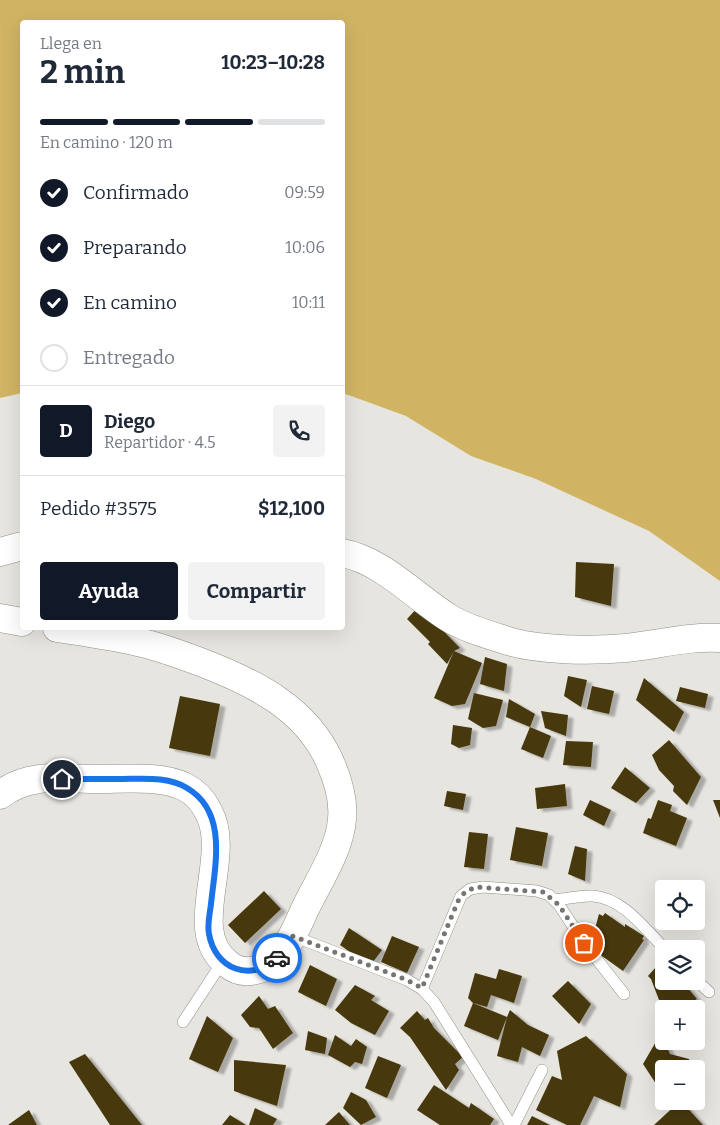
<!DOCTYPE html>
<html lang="es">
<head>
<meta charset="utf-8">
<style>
	body { margin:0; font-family:Bitter,serif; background:#f2f2f3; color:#1f2937; height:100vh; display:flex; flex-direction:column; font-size:19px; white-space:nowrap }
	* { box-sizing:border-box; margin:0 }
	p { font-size:16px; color:#747a83 }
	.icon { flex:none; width:28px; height:28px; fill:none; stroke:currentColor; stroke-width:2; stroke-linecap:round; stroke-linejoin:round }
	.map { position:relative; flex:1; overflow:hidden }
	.drawer { position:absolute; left:20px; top:20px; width:325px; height:610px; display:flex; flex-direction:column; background:#fff; border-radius:5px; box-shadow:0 5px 20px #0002 }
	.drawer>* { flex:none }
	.fabs { position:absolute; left:655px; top:880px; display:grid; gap:10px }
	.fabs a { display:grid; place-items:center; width:50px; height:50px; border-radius:5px; background:#fff; box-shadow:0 5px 20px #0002; font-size:25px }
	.pin { position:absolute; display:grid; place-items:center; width:42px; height:42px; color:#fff; margin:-21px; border:2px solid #fff; border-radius:50%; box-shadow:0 1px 5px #0007 }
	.courier { position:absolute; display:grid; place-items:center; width:50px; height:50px; margin:-25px; border:4px solid #1a73e8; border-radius:50%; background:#fff; color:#222; box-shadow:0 1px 6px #0007 }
	.overview em { font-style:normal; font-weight:700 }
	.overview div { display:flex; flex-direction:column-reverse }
	.overview { display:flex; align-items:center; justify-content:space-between; height:85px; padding:0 20px }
	h1 { font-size:32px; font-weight:700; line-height:38px }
	.bar { display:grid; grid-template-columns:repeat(4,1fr); gap:8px 5px; align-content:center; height:60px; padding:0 20px }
	.bar i { height:6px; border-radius:4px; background:#e0e1e3 }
	.bar .on { background:#111827 }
	.bar p { grid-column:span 4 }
	.line { display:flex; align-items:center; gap:12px; padding:0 20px; border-top:1px solid #e0e1e3 }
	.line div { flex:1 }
	.round { display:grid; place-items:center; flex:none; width:52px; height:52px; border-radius:5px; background:#f2f2f3 }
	ol { padding:0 20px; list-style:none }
	li { display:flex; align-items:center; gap:15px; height:55px }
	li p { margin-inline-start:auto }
	li .icon { padding:5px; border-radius:50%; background:#111827; color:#fff; stroke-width:4 }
	li:last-child { color:#747a83 }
	li i { width:28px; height:28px; border:2px solid #e0e1e3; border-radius:50% }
	.cta { display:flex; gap:10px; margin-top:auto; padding:10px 20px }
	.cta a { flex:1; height:58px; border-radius:5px; background:#111827; color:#fff; font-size:20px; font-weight:700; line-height:58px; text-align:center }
	.cta a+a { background:#f2f2f3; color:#1f2937 }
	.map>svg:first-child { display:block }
</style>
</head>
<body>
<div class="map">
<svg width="720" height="1125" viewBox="0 0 720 1125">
	<defs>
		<filter id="shadow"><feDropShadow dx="5.5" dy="3" stdDeviation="1" flood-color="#0004"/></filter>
	</defs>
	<rect width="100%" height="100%" fill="#e7e5e0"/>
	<path fill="#d1b463" d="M0 0H720V581L649 531 536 479 471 456 406 416 343 393 342 22H22V393L0 398Z"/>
	<path fill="#46380a" filter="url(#shadow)" d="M576 562 614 564 611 606 575 597Z
		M419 606 460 648 454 651 482 663 465 704 452 706 434 698 454 651 447 664 428 644 430 642 407 619Z
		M485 657 507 664 504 691 480 684Z
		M568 676 587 680 581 707 564 696Z
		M644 678 684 712 674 732 636 700Z
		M592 686 614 691 609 714 587 709Z
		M680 687 708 694 705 708 676 701Z
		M474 693 503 700 496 726 483 728 468 719Z
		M180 696 220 704 210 756 169 748Z
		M509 699 535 714 530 727 506 717Z
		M541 711 568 715 566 736 545 728Z
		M453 725 472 728 470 745 459 748 451 744Z
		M530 727 551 736 543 758 521 749Z
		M669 740 701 777 687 805 673 791 674 786 659 770 652 755Z
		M566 741 593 742 591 767 563 765Z
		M625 767 650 788 636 803 611 788Z
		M565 784 567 806 537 809 535 788Z
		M447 791 466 794 463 810 444 806Z
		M590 800 611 810 604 826 583 815Z
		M658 800 672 805 670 811 687 818 676 846 643 833 648 818 651 819Z
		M713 800H720V818Z
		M516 827 548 833 542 866 510 860Z
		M469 832 488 834 484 869 464 867Z
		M575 846 587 849 585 881 568 874Z
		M264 891 281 909 245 943 228 925Z
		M605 913 625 927V924L644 936 642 939 644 940 623 971 584 943 596 925 599 914 603 916Z
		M349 928 382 950 370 966 340 945Z
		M392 936 419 947 407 973 381 962Z
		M664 958V981H682L697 999 688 1005 691 1009H664V1013L651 979 648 976Z
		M310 965 337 979 326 1006 298 992Z
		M499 969 522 976 514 1003 491 995 487 1007 473 1003 507 1017 510 1010 528 1025 549 1035 540 1056 522 1047 518 1062 497 1056 507 1017 498 1040 464 1026 473 1003 468 998 475 973 496 979Z
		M568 981 591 1004 579 1024 552 996Z
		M355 985 375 996 371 1000 389 1011 375 1035 351 1023 335 1010Z
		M259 996 268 1009 275 1006 293 1033 273 1049 259 1028 250 1027 241 1015Z
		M417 1011 425 1020 428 1018 434 1028 463 1057 455 1064 459 1070 446 1090 410 1037 400 1028Z
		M207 1016 233 1038 218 1072 189 1059Z
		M308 1031 327 1038 325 1054 305 1050Z
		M661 1033 670 1054 689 1059 690 1069H664V1096L643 1064Z
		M335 1035 351 1046 356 1039 367 1047 362 1064 355 1062 350 1067 328 1055Z
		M586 1036 627 1074 620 1107 594 1096 580 1125H567L536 1110 552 1076 562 1080 557 1051Z
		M85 1054 142 1125H110L69 1062Z
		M378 1056 401 1065 387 1098 365 1088Z
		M234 1060 286 1065 277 1106 234 1091Z
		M434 1085 469 1108 471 1103 494 1119 490 1125H440L417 1110Z
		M351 1092 366 1100 376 1117 361 1125 343 1108Z
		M681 1101 703 1125H654L680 1101Z
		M255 1108 277 1119 273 1125H249Z
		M29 1110 37 1125H8Z
		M339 1112 350 1125H325Z
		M230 1115 246 1125H222Z
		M532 1116 550 1125H527Z"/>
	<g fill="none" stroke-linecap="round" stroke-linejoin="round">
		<defs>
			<path id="lane" d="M554 900C567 899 581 895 593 896 623 898 645 929 665 949
				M293 936 407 980 422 989 434 1002 511 1125
				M696 980 709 992
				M422 989 461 896 470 889 483 887 537 891 549 895 559 905 584 943 624 994
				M183 1022 223 961
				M514 1125 542 1070"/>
			<path id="secondary" d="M0 552 22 546
				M342 553C382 560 415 597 449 618 465 628 486 634 505 640 537 651 592 651 626 648 657 645 688 636 720 638
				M0 618 22 622
				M0 795C29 772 63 779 98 779 124 779 162 775 185 787 195 792 203 801 208 811 234 856 183 931 228 964 234 969 242 972 250 971 281 969 294 933 305 909 318 882 340 849 342 819 344 799 338 780 330 762 307 709 255 683 203 663 182 655 161 647 138 642 111 636 84 632 57 628"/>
		</defs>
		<use href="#lane" stroke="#918f8a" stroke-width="12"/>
		<use href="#secondary" stroke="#918f8a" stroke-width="29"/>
		<use href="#lane" stroke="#fff" stroke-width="11"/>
		<use href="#secondary" stroke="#fff" stroke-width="28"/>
	</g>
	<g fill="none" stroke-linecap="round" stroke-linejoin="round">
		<path stroke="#757571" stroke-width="5" stroke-dasharray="0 9" d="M277 958 293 936 407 980 422 988 458 901 465 892 476 887 543 892 559 905 584 943"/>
		<path stroke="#1a73e8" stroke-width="6" d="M62 779C82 779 101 779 120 779 142 779 168 776 187 788 228 812 215 865 211 904 210 913 207 924 209 934 215 969 251 983 277 958"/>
	</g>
</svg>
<div class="fabs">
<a><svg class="icon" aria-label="locate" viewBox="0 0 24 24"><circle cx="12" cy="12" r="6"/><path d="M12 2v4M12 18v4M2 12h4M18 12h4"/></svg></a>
<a><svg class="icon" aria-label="layers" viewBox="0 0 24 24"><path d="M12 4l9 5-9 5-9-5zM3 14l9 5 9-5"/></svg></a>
<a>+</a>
<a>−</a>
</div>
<div class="pin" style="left:584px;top:943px;background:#ea580c"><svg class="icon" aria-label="bag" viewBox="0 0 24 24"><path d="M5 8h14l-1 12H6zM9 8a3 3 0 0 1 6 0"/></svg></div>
<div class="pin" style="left:62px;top:779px;background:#1f2937"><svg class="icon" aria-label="home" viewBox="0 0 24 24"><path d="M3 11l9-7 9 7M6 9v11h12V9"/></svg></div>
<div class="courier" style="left:277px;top:958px"><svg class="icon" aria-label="car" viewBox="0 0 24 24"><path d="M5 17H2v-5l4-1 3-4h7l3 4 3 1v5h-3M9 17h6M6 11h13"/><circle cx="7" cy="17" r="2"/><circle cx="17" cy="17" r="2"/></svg></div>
<section class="drawer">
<div class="overview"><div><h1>2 min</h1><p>Llega en</p></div><em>10:23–10:28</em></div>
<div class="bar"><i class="on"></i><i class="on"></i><i class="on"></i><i></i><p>En camino · 120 m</p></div>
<ol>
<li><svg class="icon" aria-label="check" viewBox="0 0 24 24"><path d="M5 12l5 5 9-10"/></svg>Confirmado<p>09:59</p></li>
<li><svg class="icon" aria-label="check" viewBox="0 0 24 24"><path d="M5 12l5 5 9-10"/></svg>Preparando<p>10:06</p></li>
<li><svg class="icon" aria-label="check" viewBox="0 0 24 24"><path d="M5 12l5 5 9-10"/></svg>En camino<p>10:11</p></li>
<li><i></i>Entregado</li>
</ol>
<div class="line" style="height:90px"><b class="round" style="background:#111827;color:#fff">D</b><div><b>Diego</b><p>Repartidor · 4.5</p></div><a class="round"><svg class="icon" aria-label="phone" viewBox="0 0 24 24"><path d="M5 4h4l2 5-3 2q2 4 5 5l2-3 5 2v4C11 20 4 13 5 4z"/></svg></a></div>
<div class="line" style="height:65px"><div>Pedido #3575</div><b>$12,100</b></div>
<div class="cta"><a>Ayuda</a><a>Compartir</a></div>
</section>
</div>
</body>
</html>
